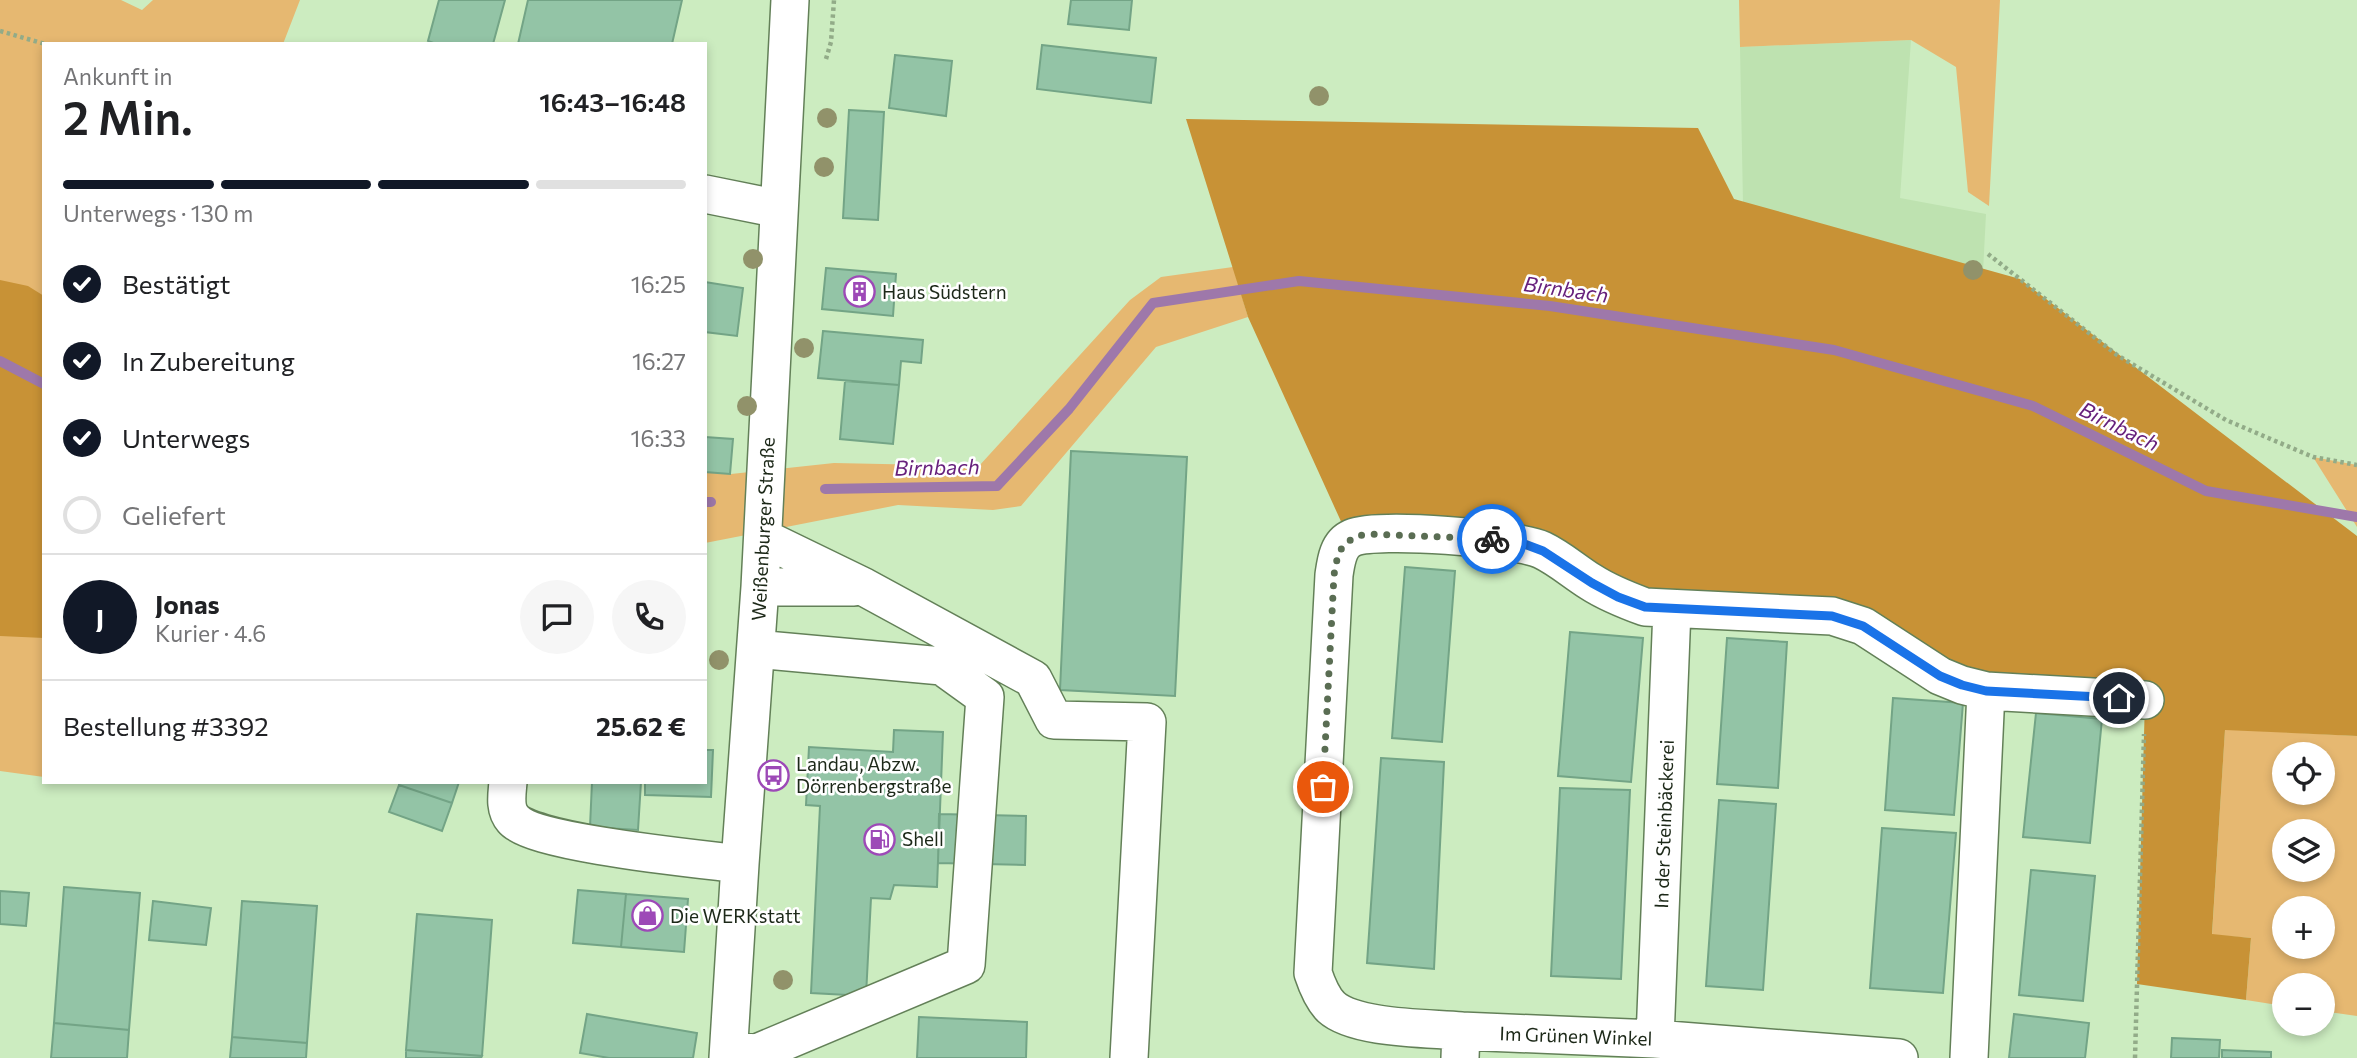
<!DOCTYPE html>
<html lang="de">
<head>
<meta charset="utf-8">
<style>
	body { margin:0; font-family:Commissioner,sans-serif; background:#f6f6f6; color:#202124; height:100vh; display:flex; flex-direction:column; font-size:26px; white-space:nowrap }
	* { box-sizing:border-box; margin:0 }
	p { font-size:23px; color:#757577 }
	.icon { flex:none; width:38px; height:38px; fill:none; stroke:currentColor; stroke-width:2; stroke-linecap:round; stroke-linejoin:round }
	.map { position:relative; flex:1; overflow:hidden }
	.side { position:absolute; left:42px; top:42px; width:665px; height:742px; display:flex; flex-direction:column; background:#fff; border-radius:0px; box-shadow:0 4px 10px #0003 }
	.side>* { flex:none }
	.buttons { position:absolute; left:2272px; top:742px; display:grid; gap:14px }
	.buttons a { display:grid; place-items:center; width:63px; height:63px; border-radius:50%; background:#fff; box-shadow:0 4px 10px #0003; font-size:35px }
	.pin { position:absolute; display:grid; place-items:center; width:60px; height:60px; color:#fff; margin:-30px; border:4px solid #fff; border-radius:50%; box-shadow:0 2px 7px #0007 }
	.courier { position:absolute; display:grid; place-items:center; width:70px; height:70px; margin:-35px; border:5px solid #1a73e8; border-radius:50%; background:#fff; color:#222; box-shadow:0 2px 9px #0007 }
	.head em { font-style:normal; font-weight:600 }
	.head div { display:flex; flex-direction:column-reverse }
	.head { display:flex; align-items:center; justify-content:space-between; height:119px; padding:0 21px }
	h1 { font-size:46px; font-weight:600; line-height:52px }
	.bar { display:grid; grid-template-columns:repeat(4,1fr); gap:10px 7px; align-content:center; height:84px; padding:0 21px }
	.bar i { height:9px; border-radius:5px; background:#e0e0e0 }
	.bar .on { background:#111827 }
	.bar p { grid-column:span 4 }
	.line { display:flex; align-items:center; gap:18px; padding:0 21px; border-top:2px solid #e0e0e0 }
	.line div { flex:1 }
	.round { display:grid; place-items:center; flex:none; width:74px; height:74px; border-radius:37px; background:#f6f6f6 }
	ol { padding:0 21px; list-style:none }
	li { display:flex; align-items:center; gap:21px; height:77px }
	li p { margin-inline-start:auto }
	li .icon { padding:7px; border-radius:50%; background:#111827; color:#fff; stroke-width:4 }
	li:last-child { color:#757577 }
	li i { width:38px; height:38px; border:4px solid #e0e0e0; border-radius:50% }
	.map>svg:first-child { display:block }
</style>
</head>
<body>
<div class="map">
<svg width="2357" height="1058" viewBox="0 0 2357 1058">
	<rect width="100%" height="100%" fill="#ccecc0"/>
	<path fill="#bee2b0" d="M1911 40 1900 198 1986 214 1982 291 1743 204 1740 47Z"/>
	<path fill="#e6b871" fill-rule="evenodd" d="M0 0H121L142 10 153 0H300L283 44H44V777L0 771Z
		M1739 0H2000L1989 206 1968 192 1956 67 1911 40 1740 47Z
		M1233 267 1248 317 1156 347 1021 506 993 510 898 505 705 543V472L731 474 834 463 979 466 1130 300 1161 277Z
		M2313 457 2357 465V527Z
		M2225 729 2357 736V1016L2322 1011V985H2284V1006L2246 1000 2251 938 2212 935ZM2284 754H2322V793H2284ZM2284 831H2322V870H2284ZM2284 908H2322V947H2284Z"/>
	<path fill="#c89236" d="M1186 119 1698 128 1734 199 2020 279 2357 536V736L2225 730 2212 934 2251 938 2246 1000 2137 984 2145 700 1986 691 1888 641 1672 609 1543 551 1349 539 1248 317Z
		M0 280 28 286 44 296V638L0 636Z"/>
	<g fill="none" stroke-linecap="round" stroke-linejoin="round">
		<path stroke="#9e78aa" stroke-width="10" d="M0 361 44 384
			M825 489 997 486 1069 409 1153 303 1299 281 1550 306 1834 350 2033 406 2206 491 2357 517
			M705 502H711"/>
	</g>
	<path fill="#93c4a6" stroke="#73a486" stroke-width="2" d="M439 0H505L493 44H436L428 41Z
		M528 0H682L672 44H518Z
		M1071 0H1132L1129 30 1068 24Z
		M1042 45 1156 58 1151 103 1037 89Z
		M895 55 952 61 946 116 889 108Z
		M849 110 884 112 878 220 843 218Z
		M826 268 896 274 893 316 822 309Z
		M705 282 743 288 737 336 705 332Z
		M823 331 923 340 921 363 901 361 899 385 818 378Z
		M845 381 899 385 893 444 840 439Z
		M705 437 733 439 730 474 705 472Z
		M1071 451 1187 457 1175 696 1060 690Z
		M1405 567 1455 571 1442 742 1392 738Z
		M1570 632 1643 638 1631 782 1558 776Z
		M1727 638 1787 642 1778 788 1717 784Z
		M1893 698 1963 703 1954 815 1885 810Z
		M2036 713 2102 719 2090 843 2023 837Z
		M894 730 943 732 937 887 894 885 890 899 871 898 866 996 811 993 820 806 806 805 809 747 893 752Z
		M705 750H713L711 797 645 795V782H705Z
		M1381 758 1444 762 1434 969 1367 963Z
		M399 782H459L452 803 399 785Z
		M592 782H641L638 830 590 827Z
		M399 785 452 803 442 831 389 812Z
		M1560 788 1630 790 1621 979 1551 976Z
		M1719 800 1776 804 1763 990 1706 986Z
		M939 814 1026 816 1025 865 938 863Z
		M1882 828 1956 833 1943 993 1870 988Z
		M2031 870 2095 876 2083 1001 2019 995Z
		M64 887 140 893 129 1030 54 1023Z
		M578 890 626 894 621 947 573 943Z
		M0 891 29 893 26 926 0 924Z
		M626 894 688 899 684 952 621 947Z
		M153 901 211 908 206 945 149 940Z
		M242 901 317 906 307 1043 232 1037Z
		M417 914 492 920 482 1056 406 1050Z
		M587 1014 697 1033 693 1058H609L580 1053Z
		M2014 1014 2089 1023 2085 1058H2009Z
		M919 1017 1027 1022 1026 1058H917Z
		M54 1023 129 1030 127 1058H51Z
		M232 1037 307 1043 306 1058H230Z
		M2172 1038 2220 1040 2219 1058H2171Z
		M406 1050 482 1056 481 1058H406Z
		M2222 1050 2271 1052V1058H2222Z"/>
	<g fill="none" stroke-linecap="round" stroke-linejoin="round">
		<defs>
			<path id="minor" d="M705 194 779 209
				M763 538 864 587 1033 679 1054 720 1147 722 1129 1058
				M760 587H854
				M508 782C507 794 504 809 513 819 532 843 701 859 740 864
				M1461 1031 1655 1039 1899 1058
				M1655 1039 1672 609
				M729 1051 757 1053 966 965 985 697 942 666 756 649
				M728 1058 740 864 760 587 790 0
				M1460 1058 1461 1031C1429 1028 1355 1029 1331 1007 1322 998 1317 985 1313 973L1334 575C1336 561 1338 544 1352 538 1377 527 1516 538 1542 550 1559 558 1575 572 1591 582 1608 593 1626 600 1645 607L1832 616 1863 626 1940 676 1962 685 1986 691 2145 700
				M1969 1058 1986 691"/>
		</defs>
		<use href="#minor" stroke="#638058" stroke-width="40"/>
		<path stroke="#92ab88" stroke-width="4.5" stroke-dasharray="3.5 3.5" stroke-linecap="butt" d="M0 31 45 44
			M826 59 831 42 834 0
			M1988 254 2117 355 2226 420 2313 457 2357 465
			M2135 1058 2144 734"/>
		<use href="#minor" stroke="#fff" stroke-width="37"/>
	</g>
	<g fill="#91926a">
		<circle cx="1319" cy="96" r="10"/>
		<circle cx="827" cy="118" r="10"/>
		<circle cx="824" cy="167" r="10"/>
		<circle cx="753" cy="259" r="10"/>
		<circle cx="1973" cy="270" r="10"/>
		<circle cx="804" cy="348" r="10"/>
		<circle cx="747" cy="406" r="10"/>
		<circle cx="719" cy="660" r="10"/>
		<circle cx="783" cy="980" r="10"/>
	</g>
	<g fill="none" stroke-linecap="round" stroke-linejoin="round">
		<path stroke="#5a6d53" stroke-width="7" stroke-dasharray="0 12.6" d="M1323 787 1334 575C1338 550 1341 541 1366 534L1492 539"/>
		<path stroke="#1a73e8" stroke-width="9" d="M1492 539 1519 542 1543 551 1592 583 1618 597 1645 607 1832 616 1863 626 1940 676 1962 685 1986 691 2119 698"/>
	</g>
	<defs>
		<symbol id="building-ring" viewBox="-11 -11 22 22"><circle r="9.5" fill="#fff" stroke="#9d49b7" stroke-width="1.5"/><path d="M-4-6H4V6H1V3H-1V6H-4ZM-2.5-4.3h1.7v1.8h-1.7ZM.8-4.3h1.7v1.8H.8ZM-2.5-1h1.7V.8h-1.7ZM.8-1h1.7V.8H.8Z" fill="#9d49b7"/></symbol>
		<symbol id="bus-ring" viewBox="-11 -11 22 22"><circle r="9.5" fill="#fff" stroke="#9d49b7" stroke-width="1.5"/><path d="M-5-6H5V4H4V6H2V4H-2V6H-4V4H-5ZM-3.5-4V0h7V-4ZM-3.5 1.2v1.5H-2V1.2ZM2 1.2v1.5H3.5V1.2Z" fill="#9d49b7"/></symbol>
		<symbol id="fuel-ring" viewBox="-11 -11 22 22"><circle r="9.5" fill="#fff" stroke="#9d49b7" stroke-width="1.5"/><path d="M-5.5-6h7V0h2V4h1.3V-2.5L3-4.5l.8-.8L6-3V5H2.5V1h-1V6h-7ZM-4.2-4.7v3.2H.2V-4.7Z" fill="#9d49b7"/></symbol>
		<symbol id="shop-ring" viewBox="-11 -11 22 22"><circle r="9.5" fill="#fff" stroke="#9d49b7" stroke-width="1.5"/><path d="M-5-2.5h2.3a2.7 3.5 0 0 1 5.4 0H5L5.5 6h-11ZM-1.5-2.5h3a1.5 2.3 0 0 0-3 0Z" fill="#9d49b7"/></symbol>
	</defs>
	<g fill-rule="evenodd">
		<use href="#building-ring" x="842" y="274" width="35" height="35"/>
		<use href="#bus-ring" x="756" y="758" width="35" height="35"/>
		<use href="#fuel-ring" x="862" y="822" width="35" height="35"/>
		<use href="#shop-ring" x="630" y="898" width="35" height="35"/>
	</g>
	<g text-anchor="middle" stroke-width="5" stroke-linejoin="round" paint-order="stroke">
		<g font-size="19" fill="#1c2818" stroke="#fff" text-anchor="start">
			<text x="882" y="299">Haus Südstern</text>
			<text x="796" y="771">Landau, Abzw.<tspan x="796" dy="22">Dörrenbergstraße</tspan></text>
			<text x="902" y="846">Shell</text>
			<text x="670" y="923">Die WERKstatt</text>
		</g>
		<g font-size="19" fill="#1c2818" stroke="#fff">
			<text transform="translate(763 529) rotate(-87)" y="7">Weißenburger Straße</text>
			<text transform="translate(1664 824) rotate(-88)" y="7">In der Steinbäckerei</text>
			<text transform="translate(1576 1036) rotate(2)" y="7">Im Grünen Winkel</text>
		</g>
		<g font-size="21" font-style="italic" fill="#67217c" stroke="#fff">
			<text transform="translate(1566 290) rotate(8)" y="7">Birnbach</text>
			<text transform="translate(2119 427) rotate(26)" y="7">Birnbach</text>
			<text transform="translate(937 468) rotate(-1)" y="7">Birnbach</text>
		</g>
	</g>
</svg>
<div class="buttons">
<a><svg class="icon" aria-label="locate" viewBox="0 0 24 24"><circle cx="12" cy="12" r="6"/><path d="M12 2v4M12 18v4M2 12h4M18 12h4"/></svg></a>
<a><svg class="icon" aria-label="layers" viewBox="0 0 24 24"><path d="M12 4l9 5-9 5-9-5zM3 14l9 5 9-5"/></svg></a>
<a>+</a>
<a>−</a>
</div>
<div class="pin" style="left:1323px;top:787px;background:#ea580c"><svg class="icon" aria-label="bag" viewBox="0 0 24 24"><path d="M5 8h14l-1 12H6zM9 8a3 3 0 0 1 6 0"/></svg></div>
<div class="pin" style="left:2119px;top:698px;background:#1f2937"><svg class="icon" aria-label="home" viewBox="0 0 24 24"><path d="M3 11l9-7 9 7M6 9v11h12V9"/></svg></div>
<div class="courier" style="left:1492px;top:539px"><svg class="icon" aria-label="bike" viewBox="0 0 24 24"><circle cx="6" cy="16" r="4"/><circle cx="18" cy="16" r="4"/><path d="M6 16l4-8h5l3 8M10 8l3 8H6M13 5h3"/></svg></div>
<section class="side">
<div class="head"><div><h1>2 Min.</h1><p>Ankunft in</p></div><em>16:43–16:48</em></div>
<div class="bar"><i class="on"></i><i class="on"></i><i class="on"></i><i></i><p>Unterwegs · 130 m</p></div>
<ol>
<li><svg class="icon" aria-label="check" viewBox="0 0 24 24"><path d="M5 12l5 5 9-10"/></svg>Bestätigt<p>16:25</p></li>
<li><svg class="icon" aria-label="check" viewBox="0 0 24 24"><path d="M5 12l5 5 9-10"/></svg>In Zubereitung<p>16:27</p></li>
<li><svg class="icon" aria-label="check" viewBox="0 0 24 24"><path d="M5 12l5 5 9-10"/></svg>Unterwegs<p>16:33</p></li>
<li><i></i>Geliefert</li>
</ol>
<div class="line" style="height:126px"><b class="round" style="background:#111827;color:#fff">J</b><div><b>Jonas</b><p>Kurier · 4.6</p></div><a class="round"><svg class="icon" aria-label="chat" viewBox="0 0 24 24"><path d="M4 5h16v11H9l-5 4z"/></svg></a><a class="round"><svg class="icon" aria-label="phone" viewBox="0 0 24 24"><path d="M5 4h4l2 5-3 2q2 4 5 5l2-3 5 2v4C11 20 4 13 5 4z"/></svg></a></div>
<div class="line" style="height:91px"><div>Bestellung #3392</div><b>25.62 €</b></div>
</section>
</div>
</body>
</html>
